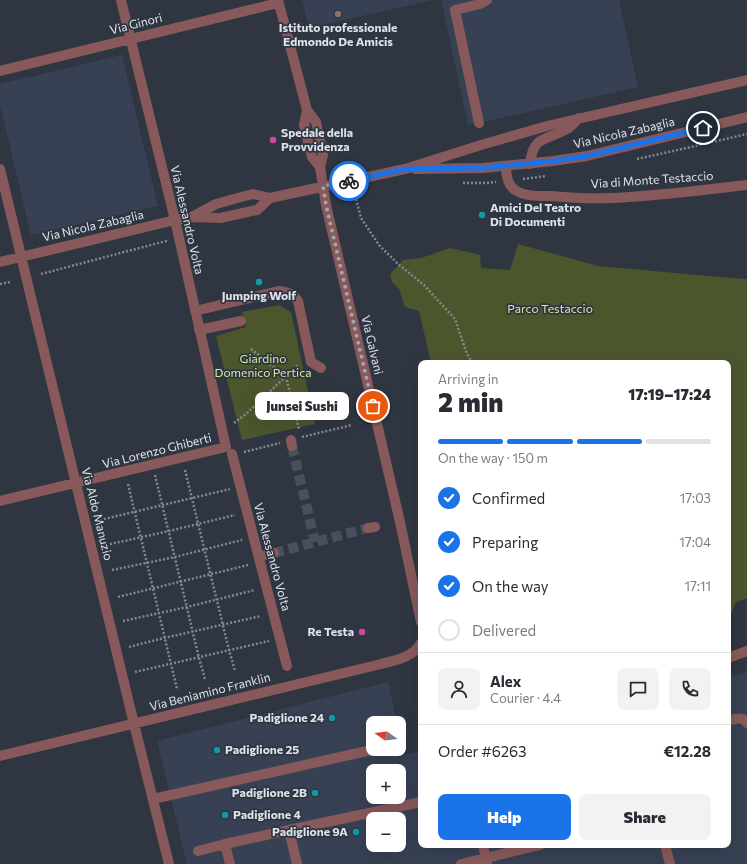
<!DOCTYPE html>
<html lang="en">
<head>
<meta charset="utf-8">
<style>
	body { margin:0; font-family:Commissioner,sans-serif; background:#f2f2f3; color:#2b2b33; height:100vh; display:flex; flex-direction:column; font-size:15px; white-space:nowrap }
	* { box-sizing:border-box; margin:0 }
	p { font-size:13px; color:#7c7c81 }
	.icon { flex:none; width:22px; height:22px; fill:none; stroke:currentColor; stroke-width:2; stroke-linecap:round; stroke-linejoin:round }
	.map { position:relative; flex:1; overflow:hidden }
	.panel { position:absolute; left:418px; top:360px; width:313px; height:488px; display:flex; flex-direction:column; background:#fff; border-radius:8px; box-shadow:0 4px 16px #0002 }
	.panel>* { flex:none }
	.needle { width:26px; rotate:284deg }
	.fabs { position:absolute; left:366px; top:716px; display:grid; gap:8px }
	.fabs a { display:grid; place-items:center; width:40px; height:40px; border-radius:8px; background:#fff; box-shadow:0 4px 16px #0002; font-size:20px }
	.pin { position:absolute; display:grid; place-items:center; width:34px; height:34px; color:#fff; margin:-17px; border:2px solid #fff; border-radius:50%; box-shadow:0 1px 4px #0007 }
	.courier { position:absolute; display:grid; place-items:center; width:40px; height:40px; margin:-20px; border:3px solid #1a73e8; border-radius:50%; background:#fff; color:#222; box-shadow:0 1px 5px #0007 }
	.bubble { position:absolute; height:28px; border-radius:8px; background:#fff; box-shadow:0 4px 16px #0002; font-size:13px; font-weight:800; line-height:28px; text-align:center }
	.summary em { font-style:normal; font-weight:800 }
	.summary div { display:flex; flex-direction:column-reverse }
	.summary { display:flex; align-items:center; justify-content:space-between; height:68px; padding:0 20px }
	h1 { font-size:26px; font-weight:800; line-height:30px }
	.bar { display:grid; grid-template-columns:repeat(4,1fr); gap:6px 4px; align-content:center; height:48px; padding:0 20px }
	.bar i { height:5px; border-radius:3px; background:#e1e1e2 }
	.bar .current { background:#1a73e8 }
	.bar p { grid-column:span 4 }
	.line { display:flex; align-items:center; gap:10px; padding:0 20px; border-top:1px solid #e1e1e2 }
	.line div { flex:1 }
	.round { display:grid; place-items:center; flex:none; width:42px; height:42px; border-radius:8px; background:#f2f2f3 }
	ol { padding:0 20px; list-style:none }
	li { display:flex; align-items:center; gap:12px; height:44px }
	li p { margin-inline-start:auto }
	li .icon { padding:4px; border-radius:50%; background:#1a73e8; color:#fff; stroke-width:4 }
	li:last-child { color:#7c7c81 }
	li i { width:22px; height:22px; border:2px solid #e1e1e2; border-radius:50% }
	.action { display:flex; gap:8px; margin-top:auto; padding:8px 20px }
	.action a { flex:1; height:46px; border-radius:8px; background:#1a73e8; color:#fff; font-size:16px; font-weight:800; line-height:46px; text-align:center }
	.action a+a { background:#f2f2f3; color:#2b2b33 }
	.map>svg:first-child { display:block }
</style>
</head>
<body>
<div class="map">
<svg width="747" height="864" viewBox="0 0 747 864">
	<rect width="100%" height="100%" fill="#2f3642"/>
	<path fill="#374153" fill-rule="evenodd" d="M302 0H433L309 28Z
		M441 0H619L638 87 488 121 468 125Z
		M122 55 158 206 31 235 0 105V84Z
		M747 672V864H187L157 741 388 682 397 723H373V749H399V735L403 755 421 751V845H728V677ZM373 771H399V797H373ZM373 819H399V845H373Z"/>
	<path fill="#4b562d" d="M518 244 598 266 731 278 747 279V598L735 603 732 612 728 614V363H431L419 311 405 307 399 289 392 282 390 274 403 260 421 258 450 248 480 255 481 268 510 270Z
		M279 305 291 312 315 424 242 440 216 336 246 327 242 312Z"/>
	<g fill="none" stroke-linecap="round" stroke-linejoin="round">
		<path stroke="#49505b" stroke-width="10" stroke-dasharray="10 5" stroke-linecap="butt" d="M292 446 315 542
			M274 553 368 528"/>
		<path stroke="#838993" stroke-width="2.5" stroke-dasharray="2 2" stroke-linecap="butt" d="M637 159 691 147 747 134
			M523 179 546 176
			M463 183H485L496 182
			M356 199 361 218 379 245 398 264 424 285 455 319 467 354 473 363
			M41 274 166 241V240
			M0 284 10 282
			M251 349 286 377 299 429
			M234 423 246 414 298 365
			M302 437 352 425
			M244 452 280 443
			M185 470 229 650 235 671
			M155 475 199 658 205 679
			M128 484 177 689
			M100 520 230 489
			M106 545 169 531 235 515
			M112 570 175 557 242 540
			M118 597 248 565
			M123 621 187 607 255 590
			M129 647 164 638 261 616
			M135 672 269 641"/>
		<path stroke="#87595a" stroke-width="10" d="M278 0 307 110 316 122 323 155 320 167 326 205 400 522 421 622
			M0 71 278 3
			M307 110 304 125 312 157 320 167
			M479 123 455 10 480 4 487 0
			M530 164C533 135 546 141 567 129 571 127 575 122 579 118
			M506 166C506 175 507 185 515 190 525 197 540 196 551 196 572 198 592 199 613 198 658 196 702 190 747 185
			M0 169 134 724 169 864
			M415 169 483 168 553 161 587 156 747 117
			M192 217 216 204 245 196 253 194 270 198 405 169 481 145 547 126 747 80
			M0 262 175 220 192 217 220 218 257 210 270 198
			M195 311 279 291C288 292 293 294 298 301L311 362 321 368
			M199 330 241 321
			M291 440 292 446
			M232 454 287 666
			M0 501 226 447 175 220 121 0
			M368 528 375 527
			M259 557 274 553
			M728 658 747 651
			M728 721C735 719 743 716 747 723
			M0 756 377 665C394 660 412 659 421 643
			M153 799 376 749
			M289 830 297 864
			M225 844 289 830 421 802
			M483 845 487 864
			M665 845 670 864
			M198 851 225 844 230 864
			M461 864 540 845"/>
	</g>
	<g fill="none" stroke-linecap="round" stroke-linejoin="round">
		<path stroke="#a1a6b0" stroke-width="4" stroke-dasharray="0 7.2" d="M349 181 323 186 326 205 373 406"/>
		<path stroke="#1a73e8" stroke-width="5" d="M349 181 405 169 483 168 553 161 587 156 703 128"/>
	</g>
	<circle fill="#8d6e63" stroke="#2f3642" stroke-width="1.5" cx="338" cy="14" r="4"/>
	<g fill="#d1479c" stroke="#2f3642" stroke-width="1.5">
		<circle cx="273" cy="140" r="4"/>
		<circle cx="362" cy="632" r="4"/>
	</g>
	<g fill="#0f9aa8" stroke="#2f3642" stroke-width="1.5">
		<circle cx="482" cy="215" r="4"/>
		<circle cx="259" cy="282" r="4"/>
		<circle cx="332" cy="718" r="4"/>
		<circle cx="217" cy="750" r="4"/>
		<circle cx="315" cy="793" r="4"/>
		<circle cx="225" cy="815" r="4"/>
		<circle cx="356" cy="832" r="4"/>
	</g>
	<g text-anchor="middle" stroke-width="3.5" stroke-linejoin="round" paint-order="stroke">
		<g font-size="12" fill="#dee3eb" stroke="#2f3642">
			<text transform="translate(136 24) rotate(-14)" y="4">Via Ginori</text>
			<text transform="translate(624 133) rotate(-13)" y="4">Via Nicola Zabaglia</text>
			<text transform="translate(652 180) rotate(-4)" y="4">Via di Monte Testaccio</text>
			<text transform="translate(187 220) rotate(77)" y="4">Via Alessandro Volta</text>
			<text transform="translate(93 226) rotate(-13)" y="4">Via Nicola Zabaglia</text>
			<text transform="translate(372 345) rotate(77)" y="4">Via Galvani</text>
			<text transform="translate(157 451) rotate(-14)" y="4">Via Lorenzo Ghiberti</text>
			<text transform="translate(97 514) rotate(76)" y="4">Via Aldo Manuzio</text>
			<text transform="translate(272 557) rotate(75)" y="4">Via Alessandro Volta</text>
			<text transform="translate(210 692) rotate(-14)" y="4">Via Beniamino Franklin</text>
		</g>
		<g font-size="12" font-weight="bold" fill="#dee3eb" stroke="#2f3642" text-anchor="start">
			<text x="338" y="32" text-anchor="middle">Istituto professionale<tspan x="338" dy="14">Edmondo De Amicis</tspan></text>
			<text x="281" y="137">Spedale della<tspan x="281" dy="14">Provvidenza</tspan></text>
			<text x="490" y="212">Amici Del Teatro<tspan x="490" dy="14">Di Documenti</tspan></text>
			<text x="259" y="300" text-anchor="middle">Jumping Wolf</text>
			<text x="354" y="636" text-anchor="end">Re Testa</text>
			<text x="324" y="722" text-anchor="end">Padiglione 24</text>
			<text x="225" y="754">Padiglione 25</text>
			<text x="307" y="797" text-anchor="end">Padiglione 2B</text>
			<text x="233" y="819">Padiglione 4</text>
			<text x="348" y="836" text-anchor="end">Padiglione 9A</text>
		</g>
		<g font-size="12" fill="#d4eb99" stroke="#2f3642">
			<text x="550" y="313">Parco Testaccio</text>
			<text x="263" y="363">Giardino<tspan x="263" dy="14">Domenico Pertica</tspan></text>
		</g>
	</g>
</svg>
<div class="fabs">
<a><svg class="needle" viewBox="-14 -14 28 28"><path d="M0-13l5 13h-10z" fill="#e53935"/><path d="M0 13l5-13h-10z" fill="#7c7c81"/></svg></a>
<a>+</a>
<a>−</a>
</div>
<div class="pin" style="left:373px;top:406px;background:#ea580c"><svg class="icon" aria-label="bag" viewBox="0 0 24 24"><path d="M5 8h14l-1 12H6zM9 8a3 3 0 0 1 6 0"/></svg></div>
<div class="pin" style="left:703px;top:128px;background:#1f2937"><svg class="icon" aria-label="home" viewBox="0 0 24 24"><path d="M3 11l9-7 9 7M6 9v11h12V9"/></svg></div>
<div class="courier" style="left:349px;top:181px"><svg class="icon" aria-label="bike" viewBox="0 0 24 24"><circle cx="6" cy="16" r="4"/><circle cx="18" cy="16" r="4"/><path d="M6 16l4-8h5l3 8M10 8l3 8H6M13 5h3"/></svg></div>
<div class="bubble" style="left:255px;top:392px;width:94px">Junsei Sushi</div>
<section class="panel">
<div class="summary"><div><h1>2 min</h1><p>Arriving in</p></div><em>17:19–17:24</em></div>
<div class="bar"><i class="current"></i><i class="current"></i><i class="current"></i><i></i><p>On the way · 150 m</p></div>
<ol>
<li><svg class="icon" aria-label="check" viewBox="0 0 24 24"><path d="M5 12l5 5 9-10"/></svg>Confirmed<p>17:03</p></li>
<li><svg class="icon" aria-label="check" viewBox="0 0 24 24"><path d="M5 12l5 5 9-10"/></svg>Preparing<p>17:04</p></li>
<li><svg class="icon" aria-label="check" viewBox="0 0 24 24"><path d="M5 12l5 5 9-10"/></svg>On the way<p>17:11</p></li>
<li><i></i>Delivered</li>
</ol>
<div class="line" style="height:72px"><a class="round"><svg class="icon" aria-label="person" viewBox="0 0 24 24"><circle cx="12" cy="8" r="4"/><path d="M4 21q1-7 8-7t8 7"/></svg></a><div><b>Alex</b><p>Courier · 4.4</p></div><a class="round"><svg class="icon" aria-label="chat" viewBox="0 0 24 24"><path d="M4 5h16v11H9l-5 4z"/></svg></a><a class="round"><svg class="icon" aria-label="phone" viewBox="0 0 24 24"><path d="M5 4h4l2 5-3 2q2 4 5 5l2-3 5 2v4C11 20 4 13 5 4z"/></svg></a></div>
<div class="line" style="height:52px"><div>Order #6263</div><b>€12.28</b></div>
<div class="action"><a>Help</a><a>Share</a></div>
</section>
</div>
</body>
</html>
